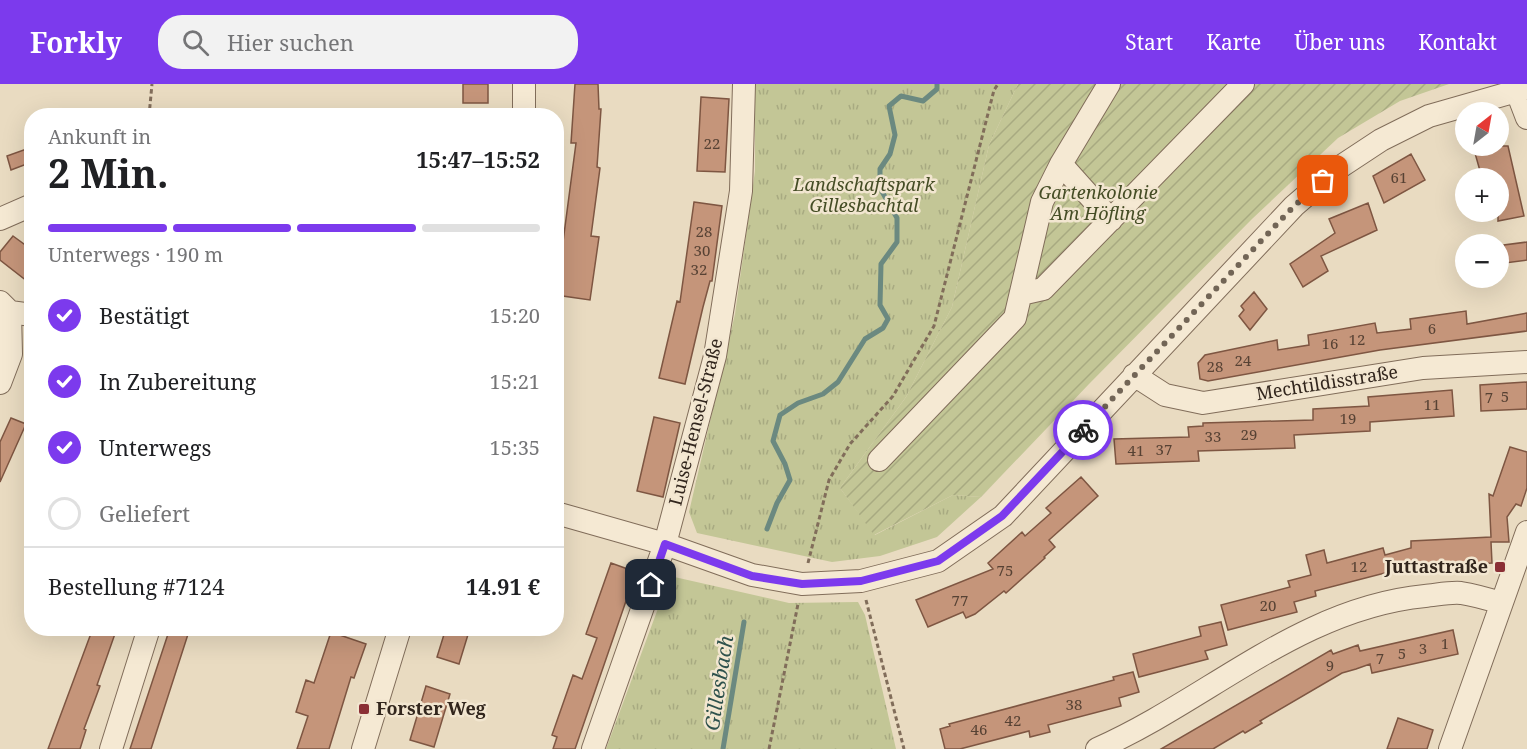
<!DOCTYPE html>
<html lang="de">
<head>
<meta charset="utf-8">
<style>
	body { margin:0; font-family:"Noto Serif",serif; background:#f2f2f2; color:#202124; height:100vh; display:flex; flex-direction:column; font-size:22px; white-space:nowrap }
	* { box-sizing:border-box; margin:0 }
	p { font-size:20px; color:#757577 }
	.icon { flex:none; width:33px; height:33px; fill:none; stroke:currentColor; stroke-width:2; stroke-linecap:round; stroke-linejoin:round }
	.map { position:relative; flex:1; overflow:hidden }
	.details { position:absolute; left:24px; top:24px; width:540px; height:528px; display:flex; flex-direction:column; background:#fff; border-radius:24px; box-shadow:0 6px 24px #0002 }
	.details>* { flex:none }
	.needle { width:39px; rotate:31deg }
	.buttons { position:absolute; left:1455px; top:18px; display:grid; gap:12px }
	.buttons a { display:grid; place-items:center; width:54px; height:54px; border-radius:50%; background:#fff; box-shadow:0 6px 24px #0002; font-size:30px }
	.pin { position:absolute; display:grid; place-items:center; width:51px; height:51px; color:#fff; margin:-26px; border-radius:12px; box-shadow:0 3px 9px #0006 }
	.courier { position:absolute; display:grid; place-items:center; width:60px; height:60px; margin:-30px; border:4px solid #7c3aed; border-radius:50%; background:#fff; color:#222; box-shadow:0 2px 8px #0007 }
	.head em { font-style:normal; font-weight:700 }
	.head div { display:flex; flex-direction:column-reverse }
	.head { display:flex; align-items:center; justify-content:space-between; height:102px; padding:0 24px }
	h1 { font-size:39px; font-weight:700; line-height:45px }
	.bar { display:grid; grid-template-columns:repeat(4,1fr); gap:9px 6px; align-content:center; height:72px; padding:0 24px }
	.bar i { height:8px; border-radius:4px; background:#e0e0e0 }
	.bar .current { background:#7c3aed }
	.bar p { grid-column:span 4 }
	.line { display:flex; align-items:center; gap:15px; padding:0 24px; border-top:2px solid #e0e0e0 }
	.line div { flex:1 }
	ol { padding:0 24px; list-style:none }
	li { display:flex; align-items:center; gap:18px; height:66px }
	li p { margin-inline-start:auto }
	li .icon { padding:6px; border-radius:50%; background:#7c3aed; color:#fff; stroke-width:4 }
	li:last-child { color:#757577 }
	li i { width:33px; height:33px; border:3px solid #e0e0e0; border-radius:50% }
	header { display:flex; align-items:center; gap:36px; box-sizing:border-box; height:84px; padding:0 30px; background:#7c3aed; color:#fff }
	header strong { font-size:28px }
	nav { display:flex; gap:33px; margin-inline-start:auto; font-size:21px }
	.search { width:420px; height:54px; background:#f2f2f2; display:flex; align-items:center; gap:15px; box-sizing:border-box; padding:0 21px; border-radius:24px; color:#757577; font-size:22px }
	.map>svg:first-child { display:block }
</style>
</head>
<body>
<header>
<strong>Forkly</strong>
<div class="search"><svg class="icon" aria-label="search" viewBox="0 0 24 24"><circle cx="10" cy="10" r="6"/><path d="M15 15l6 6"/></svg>Hier suchen</div>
<nav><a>Start</a><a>Karte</a><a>Über uns</a><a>Kontakt</a></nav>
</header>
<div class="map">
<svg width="1527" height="665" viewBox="0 0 1527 665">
	<defs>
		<pattern id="park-tufts" width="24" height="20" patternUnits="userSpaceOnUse" patternTransform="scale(1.5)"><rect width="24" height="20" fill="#c3c696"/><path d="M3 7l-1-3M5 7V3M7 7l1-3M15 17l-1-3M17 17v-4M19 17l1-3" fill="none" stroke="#a8aa81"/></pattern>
		<pattern id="garden-furrows" width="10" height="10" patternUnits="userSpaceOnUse" patternTransform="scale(1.5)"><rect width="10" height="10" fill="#c3c696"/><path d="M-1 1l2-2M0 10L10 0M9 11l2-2" fill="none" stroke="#a8aa81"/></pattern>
	</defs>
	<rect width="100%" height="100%" fill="#e9dbc1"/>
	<path fill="url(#park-tufts)" d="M755 0H1018L989 61 952 223 906 313 840 404 875 451 953 411 981 413 937 453 880 472 832 478 697 449 689 428 735 230 755 87Z
		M670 492 789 519 858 518 865 531 896 665H606Z"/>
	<path fill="url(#garden-furrows)" d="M1018 0H1449L1400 17 1338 54 1252 135 1089 300 981 413 953 411 874 451 840 404 906 313 952 223 989 61Z"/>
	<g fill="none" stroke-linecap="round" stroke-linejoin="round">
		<path stroke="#6b8980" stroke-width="5" d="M767 445 777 419 790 396 785 380 773 357 780 331 798 319 823 310 838 298 865 255 883 244 888 235 880 221 881 180 897 158V134L880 104V85L890 70 895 51 889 22 901 12 923 17 937 5V0
			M723 665 744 538"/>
	</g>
	<path fill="#c5957a" stroke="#7e5642" stroke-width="1.5" d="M463 0H488V19H463Z
		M575 0H598L599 25H601L597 83 600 84 591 152 599 153 590 216 556 211 576 59H571Z
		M701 13 729 15 725 88 697 87Z
		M1473 62H1508L1524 132 1498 137V94H1482Z
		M32 63V78L11 86 7 72Z
		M1411 70 1425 96 1384 119 1373 92Z
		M694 118 722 122 712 197H710L703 223 685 300 659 294 677 217 680 218Z
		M1368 119 1377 146 1321 172 1328 187 1303 203 1290 180 1335 149 1329 135Z
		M13 152 32 166V201L0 176V168Z
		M1527 158V176L1505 179 1504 161Z
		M1254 208 1267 225 1250 246 1239 232 1244 226 1241 222Z
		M1466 227 1467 240 1527 229V247L1380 266 1208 297 1200 295 1198 279 1205 271 1277 256 1278 266 1309 261 1308 251 1375 239 1377 249 1411 245 1410 235Z
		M1527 298V325L1481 327 1480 301Z
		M1452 306 1454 332 1370 338V347L1294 351 1295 364 1198 367 1199 377 1116 380 1114 355 1189 353 1188 343 1203 342V339L1313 336V325L1369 322 1368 313Z
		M654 333 680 339 663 413 637 407Z
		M11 334 26 340 0 398V358Z
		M1510 363 1527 368V404L1521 422 1516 420 1507 433 1509 458H1491L1492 479 1408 483 1315 507 1316 512 1294 518 1297 528 1228 546 1221 521 1290 503 1288 497 1311 491 1306 471 1324 466 1327 479 1383 464 1385 471 1411 464V457L1491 453 1489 410 1493 412Z
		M1081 393 1098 412 1049 456 1055 463 1044 473 1045 474 1006 509 1004 507 975 530 966 534 963 528 928 543 916 516 993 485 988 479 1022 448 1025 452 1051 429 1046 424Z
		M611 479 636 488 575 665H553L557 653 552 651 573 591 582 595 597 554 586 550Z
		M1221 538 1227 561 1205 567 1208 575 1139 593 1133 570 1201 552 1199 543Z
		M93 544H117L97 601 100 602 84 645 86 646 80 665H48Z
		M170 544H190L151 665H130Z
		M446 544H470L459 580 437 573Z
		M1453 546 1458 570 1372 589 1370 580 1356 585 1342 589 1260 637 1262 639 1245 649 1243 647 1213 665H1161L1331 566 1333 570 1358 561 1360 567Z
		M331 548 366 560 354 594 351 593 329 665H297L308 632 296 628 306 596 314 599Z
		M1133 588 1139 608 1119 614 1121 622 1048 641 1050 648 1030 653 1029 647 960 665H945L940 645 950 642 949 640 1114 596 1113 593Z
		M426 602 450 610 434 663 410 656Z
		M1398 634 1433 646 1427 665H1387Z"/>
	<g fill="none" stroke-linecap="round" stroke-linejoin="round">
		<defs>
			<path id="minor" d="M524 0V32
				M1514 0 1527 34
				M1061 80 1111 136
				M0 135 32 121
				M1021 210 1043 205 1243 0
				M0 218 10 228 11 270 0 299
				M10 228 32 231
				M1134 291 1165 311 1203 319 1423 284 1527 278
				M879 376 1015 234 1042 118 1061 80 1109 0
				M556 429 665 460 752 491 802 500 861 497 938 477 1003 432 1294 122 1337 85 1381 56 1429 32 1527 4
				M111 665 149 544
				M363 665 400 544
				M593 665 665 460 715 272 741 107 744 0
				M1097 665C1208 616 1300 524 1425 512 1436 511 1450 508 1461 509 1474 511 1488 515 1501 519
				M1450 665 1527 448"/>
		</defs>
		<use href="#minor" stroke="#816d5a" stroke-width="24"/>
		<path stroke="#816d5a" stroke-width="3" stroke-dasharray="4.5 3" stroke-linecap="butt" d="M149 32 152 0
			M808 479 829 396 850 360 893 312 934 242 994 6 998 0
			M866 516 904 665
			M769 665 798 520"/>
		<use href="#minor" stroke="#f5e9d3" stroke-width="22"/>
	</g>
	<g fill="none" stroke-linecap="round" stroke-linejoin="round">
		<path stroke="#726556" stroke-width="6" stroke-dasharray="0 10.8" d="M1083 346 1294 122 1323 97"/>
		<path stroke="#7c3aed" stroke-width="8" d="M651 501 665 460 752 492 802 500 861 497 938 477 1002 432 1083 346"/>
	</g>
	<g fill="#8b2f35" stroke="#f2e6d0" stroke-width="2">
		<rect x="1494" y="477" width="12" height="12" rx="3"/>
		<rect x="358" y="619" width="12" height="12" rx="3"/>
	</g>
	<g text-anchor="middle" stroke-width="5" stroke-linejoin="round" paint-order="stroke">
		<g font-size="15" fill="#574234">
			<text x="712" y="65">22</text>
			<text x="1399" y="99">61</text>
			<text x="704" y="153">28</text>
			<text x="702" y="172">30</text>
			<text x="699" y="191">32</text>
			<text x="1432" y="250">6</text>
			<text x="1357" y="261">12</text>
			<text x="1330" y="265">16</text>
			<text x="1243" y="282">24</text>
			<text x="1215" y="288">28</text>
			<text x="1505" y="318">5</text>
			<text x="1489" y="319">7</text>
			<text x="1432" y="326">11</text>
			<text x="1348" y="340">19</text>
			<text x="1249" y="356">29</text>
			<text x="1213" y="358">33</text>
			<text x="1164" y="371">37</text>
			<text x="1136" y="372">41</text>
			<text x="1359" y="488">12</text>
			<text x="1005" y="492">75</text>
			<text x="960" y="522">77</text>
			<text x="1268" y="527">20</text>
			<text x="1445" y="565">1</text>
			<text x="1423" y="570">3</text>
			<text x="1402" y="575">5</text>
			<text x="1380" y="580">7</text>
			<text x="1330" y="587">9</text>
			<text x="1074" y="626">38</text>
			<text x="1013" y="642">42</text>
			<text x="979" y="651">46</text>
		</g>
		<g font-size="18" font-style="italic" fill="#454d25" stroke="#f2e6d0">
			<text x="864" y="107">Landschaftspark<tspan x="864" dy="21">Gillesbachtal</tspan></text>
			<text x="1098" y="115">Gartenkolonie<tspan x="1098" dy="21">Am Höfling</tspan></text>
		</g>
		<g font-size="18" fill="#32261d" stroke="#f2e6d0">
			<text transform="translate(1327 299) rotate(-9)" y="6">Mechtildisstraße</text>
			<text transform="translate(696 338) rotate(-76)" y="6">Luise-Hensel-Straße</text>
		</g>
		<g font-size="18" font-weight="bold" fill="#32261d" stroke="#f2e6d0" text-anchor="end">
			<text x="1488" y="489">Juttastraße</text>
			<text x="376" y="631" text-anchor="start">Forster Weg</text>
		</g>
		<g font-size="20" font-style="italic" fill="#2e514c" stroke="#f2e6d0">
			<text transform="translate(719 599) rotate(-81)" y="7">Gillesbach</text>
		</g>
	</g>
</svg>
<div class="buttons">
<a><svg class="needle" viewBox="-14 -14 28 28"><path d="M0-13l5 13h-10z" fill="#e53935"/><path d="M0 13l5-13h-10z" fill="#757577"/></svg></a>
<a>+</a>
<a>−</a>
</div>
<div class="pin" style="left:1323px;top:97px;background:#ea580c"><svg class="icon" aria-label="bag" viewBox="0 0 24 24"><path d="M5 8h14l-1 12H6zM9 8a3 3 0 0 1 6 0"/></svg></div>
<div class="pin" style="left:651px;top:501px;background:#1f2937"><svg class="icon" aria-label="home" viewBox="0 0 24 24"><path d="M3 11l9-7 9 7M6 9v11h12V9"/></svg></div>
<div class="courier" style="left:1083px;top:346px"><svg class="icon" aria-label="bike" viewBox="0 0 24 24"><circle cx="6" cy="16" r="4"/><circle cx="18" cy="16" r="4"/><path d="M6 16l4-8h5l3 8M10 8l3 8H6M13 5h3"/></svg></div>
<section class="details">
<div class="head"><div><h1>2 Min.</h1><p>Ankunft in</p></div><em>15:47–15:52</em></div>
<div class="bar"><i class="current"></i><i class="current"></i><i class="current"></i><i></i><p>Unterwegs · 190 m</p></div>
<ol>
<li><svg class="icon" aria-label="check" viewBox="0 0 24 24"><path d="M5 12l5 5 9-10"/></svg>Bestätigt<p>15:20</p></li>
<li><svg class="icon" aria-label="check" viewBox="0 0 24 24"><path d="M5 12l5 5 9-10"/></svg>In Zubereitung<p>15:21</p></li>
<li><svg class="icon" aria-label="check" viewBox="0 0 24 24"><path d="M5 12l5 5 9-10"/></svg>Unterwegs<p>15:35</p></li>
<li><i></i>Geliefert</li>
</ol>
<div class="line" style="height:78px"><div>Bestellung #7124</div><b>14.91 €</b></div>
</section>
</div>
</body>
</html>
